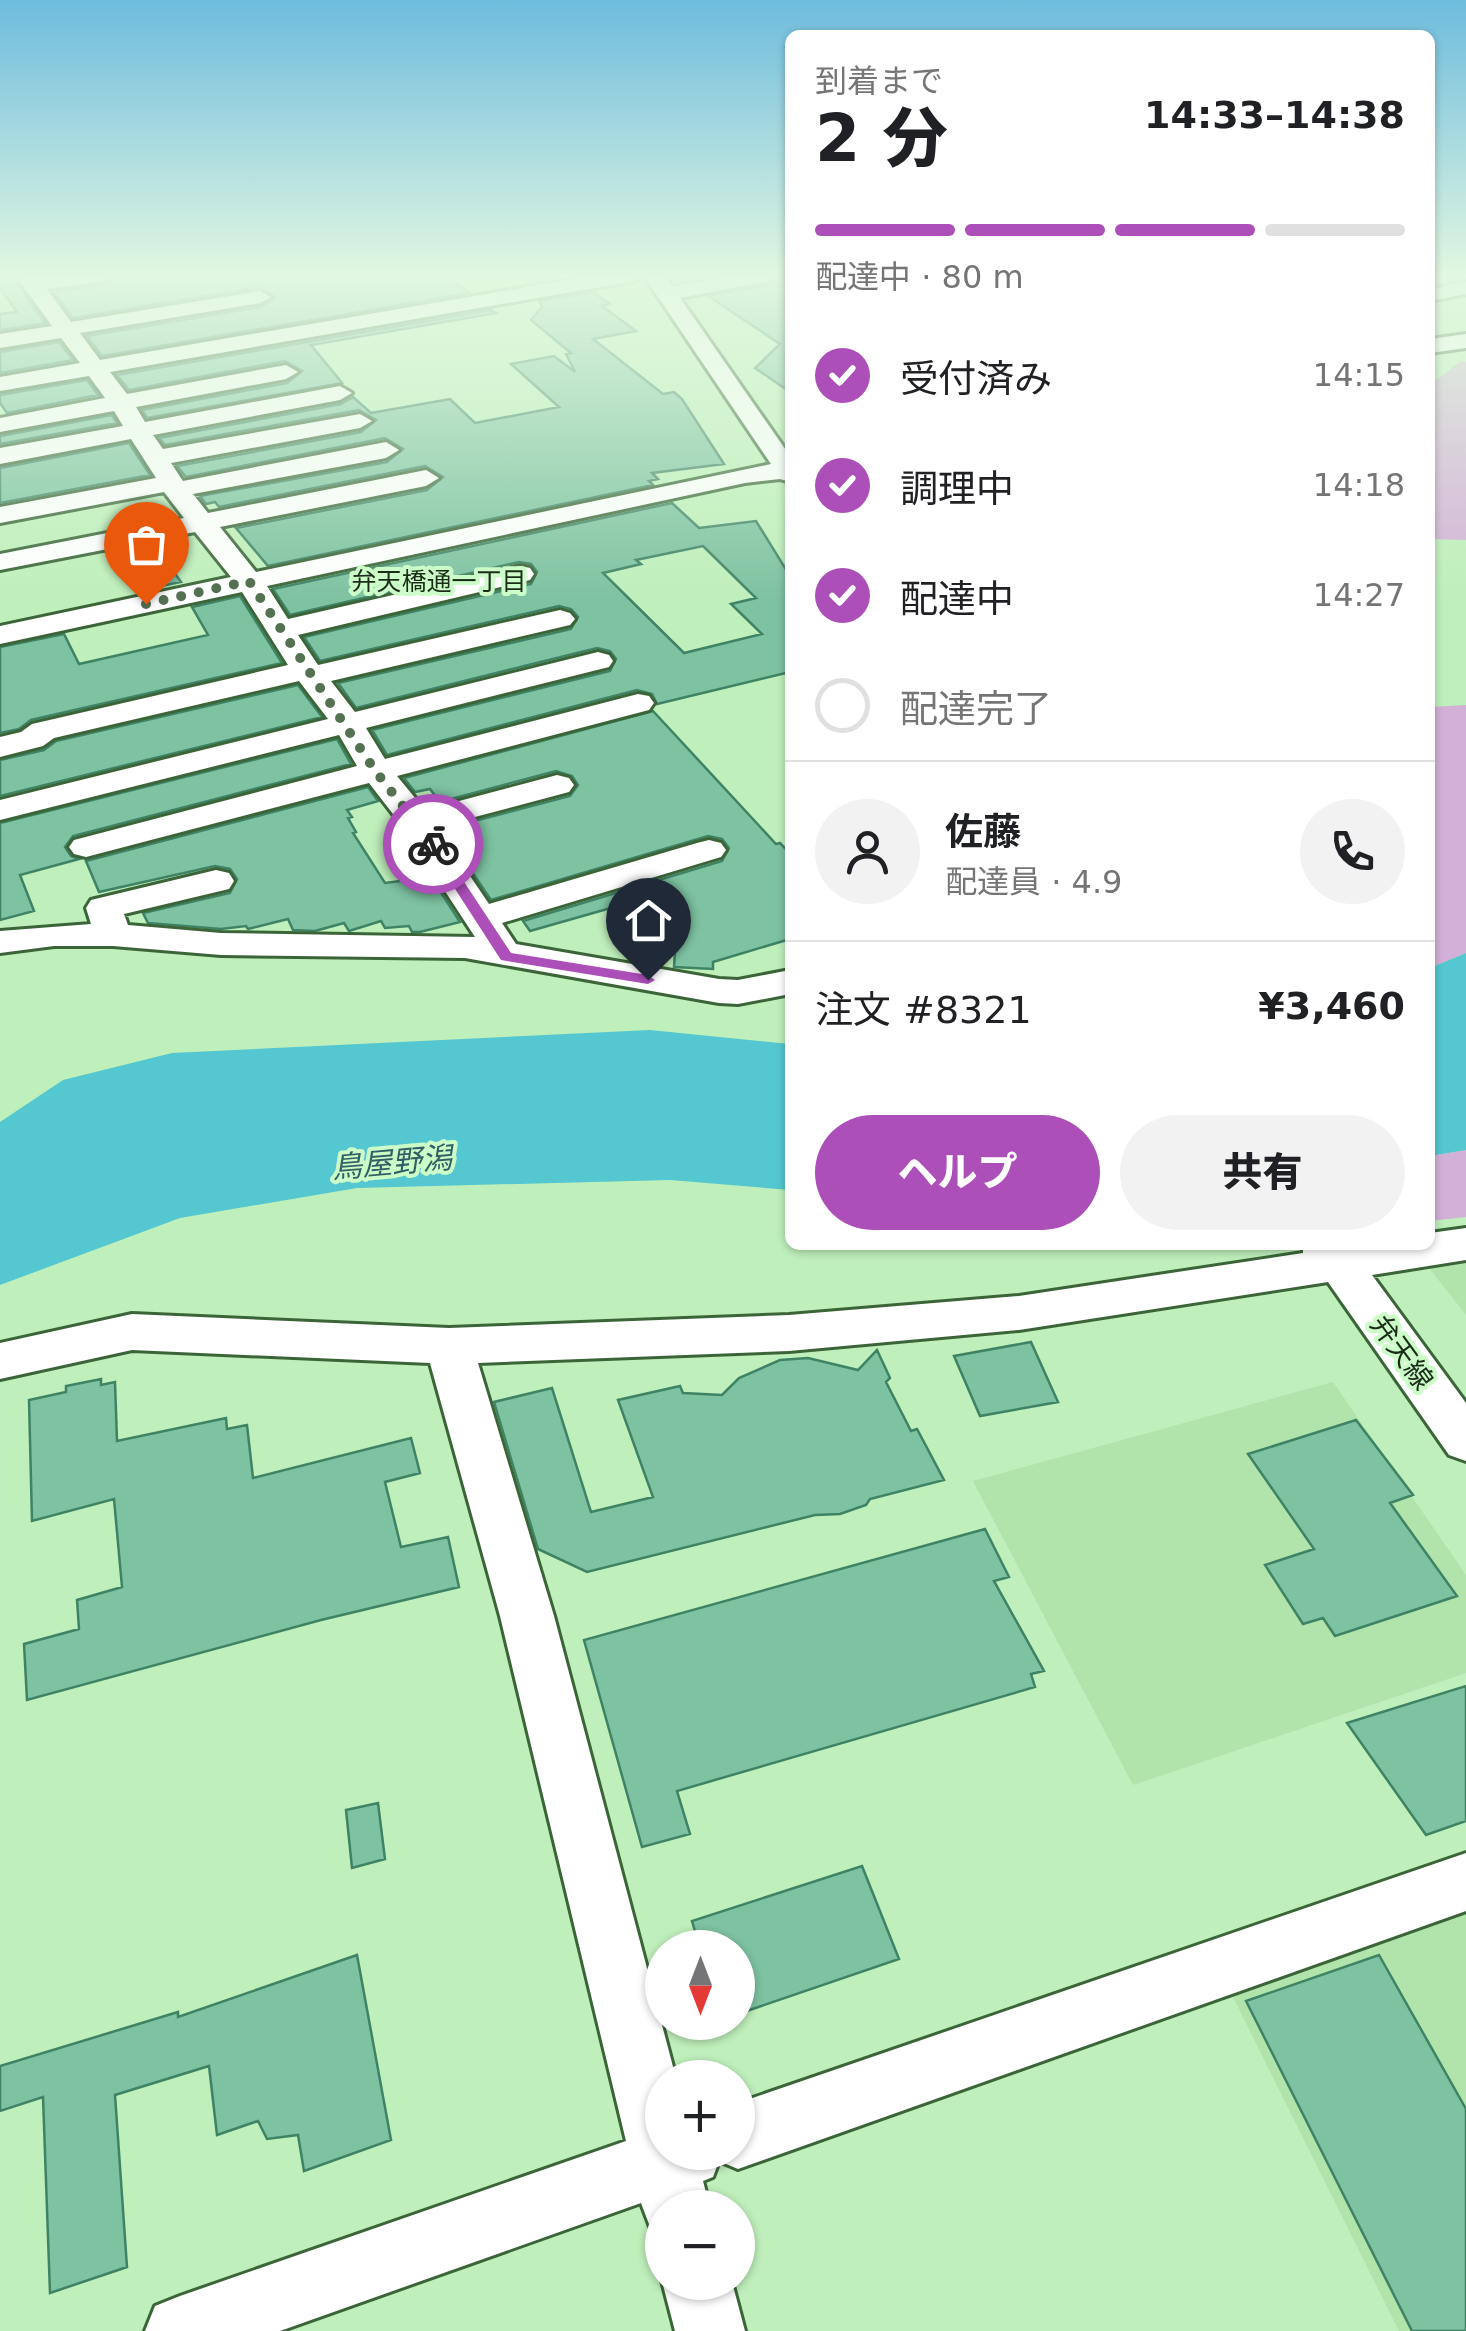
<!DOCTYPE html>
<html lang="ja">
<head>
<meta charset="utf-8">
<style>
	body { margin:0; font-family:"DejaVu Sans","Noto Sans JP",sans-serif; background:#f2f2f2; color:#202124; height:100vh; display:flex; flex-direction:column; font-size:38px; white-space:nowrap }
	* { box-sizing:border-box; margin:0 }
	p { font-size:32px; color:#757577 }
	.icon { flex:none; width:55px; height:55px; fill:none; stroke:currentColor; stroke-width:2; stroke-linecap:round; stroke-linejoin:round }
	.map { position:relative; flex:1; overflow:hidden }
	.drawer { position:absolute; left:785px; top:30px; width:650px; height:1220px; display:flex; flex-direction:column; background:#fff; border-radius:15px; box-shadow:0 2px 8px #0004 }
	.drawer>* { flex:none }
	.needle { width:65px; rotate:180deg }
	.buttons { position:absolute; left:645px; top:1930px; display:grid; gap:20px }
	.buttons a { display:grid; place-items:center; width:110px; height:110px; border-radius:50%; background:#fff; box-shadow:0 2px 8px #0004; font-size:50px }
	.pin { position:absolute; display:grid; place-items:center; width:85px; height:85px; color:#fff; margin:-102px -42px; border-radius:50% 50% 50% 0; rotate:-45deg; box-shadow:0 0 10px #0007 }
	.pin .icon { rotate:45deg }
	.courier { position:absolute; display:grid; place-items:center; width:100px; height:100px; margin:-50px; border:8px solid #ac4fb9; border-radius:50%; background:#fff; color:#222; box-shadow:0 2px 12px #0007 }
	.head em { font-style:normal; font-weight:800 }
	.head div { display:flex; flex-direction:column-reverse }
	.head { display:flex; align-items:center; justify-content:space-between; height:170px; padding:0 30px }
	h1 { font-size:65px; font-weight:800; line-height:75px }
	.bar { display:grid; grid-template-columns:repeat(4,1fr); gap:15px 10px; align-content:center; height:120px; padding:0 30px }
	.bar i { height:12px; border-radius:8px; background:#e0e0e0 }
	.bar .active { background:#ac4fb9 }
	.bar p { grid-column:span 4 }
	.line { display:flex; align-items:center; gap:25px; padding:0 30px; border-top:2px solid #e0e0e0 }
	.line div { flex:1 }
	.round { display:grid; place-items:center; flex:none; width:105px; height:105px; border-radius:52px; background:#f2f2f2 }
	ol { padding:0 30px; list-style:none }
	li { display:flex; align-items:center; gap:30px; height:110px }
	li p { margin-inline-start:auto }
	li .icon { padding:10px; border-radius:50%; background:#ac4fb9; color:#fff; stroke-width:4 }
	li:last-child { color:#757577 }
	li i { width:55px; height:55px; border:5px solid #e0e0e0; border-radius:50% }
	.button { display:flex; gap:20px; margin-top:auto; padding:20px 30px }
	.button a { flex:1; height:115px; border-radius:60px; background:#ac4fb9; color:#fff; font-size:40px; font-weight:800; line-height:115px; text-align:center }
	.button a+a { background:#f2f2f2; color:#202124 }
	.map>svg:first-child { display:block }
</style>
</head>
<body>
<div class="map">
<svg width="1466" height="2331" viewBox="0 0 1466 2331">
	<rect width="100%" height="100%" fill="#bfefbb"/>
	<path fill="#b0e4ab" d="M1466 1254V1315L1422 1259Z
		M1333 1382 1466 1575V1673L1133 1785 973 1481Z
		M1466 1897V2331H1399L1224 1979Z"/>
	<path fill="#d3b0d7" d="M1461 361 1466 362V540L1430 539V385Z
		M1466 705V953L1430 968V707Z
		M1466 1150V1217L1430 1221V1156Z"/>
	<path fill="#54c7d0" d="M1466 953V1150L1430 1156V968Z
		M650 1030 790 1044V1190L670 1180 357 1188 180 1218 0 1285V1122L63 1080 172 1053Z"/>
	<path fill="#7dc2a1" stroke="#3f8365" stroke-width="2.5" fill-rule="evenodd" d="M0 275H11L45 323 0 330V314L17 312 0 288Z
		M117 275H444L469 293 102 356 87 336 261 307 275 298 259 287 73 318 54 292 104 285Z
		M782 275H790V392L755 368 780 344 708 296 769 285Z
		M593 292 610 304 602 306 636 331 593 339 663 394 674 392 682 399 724 464 652 473 658 479 649 481 653 485 268 566 236 528 427 490 443 477 425 466 219 507 215 502 206 504 200 496 387 462 403 449 385 438 186 477 177 466 361 432 376 420 359 410 165 445 159 438 341 404 353 397 371 413 450 399 475 423 559 407 511 364 554 356 575 372 566 354 571 353 531 320 542 307 539 301Z
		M491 310 496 313 311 345 342 383 147 418 142 410 287 383 302 371 285 361 129 390 117 375Z
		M59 342 73 360 0 373V352Z
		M87 380 98 395 7 413 0 403V395Z
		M112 415 117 423 0 444V436Z
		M129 443 150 475 0 503V468Z
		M672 503 699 528 756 521 790 576V672L657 704 652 694 637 690 387 755 372 730 610 671 616 659 610 651 597 648 356 708 338 683 571 629 578 617 571 609 559 606 320 661 304 637 531 584 537 572 531 564 519 562 290 615 273 589ZM703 546 756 598 731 604 762 634 684 653 603 573 641 564 636 560Z
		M161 554 181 582 151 588 132 561Z
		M240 596 282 663 31 720 19 729 0 733V647L64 634 79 664 208 635 192 607Z
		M298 685 322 717 0 796V760L44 750 56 741Z
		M653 711 776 844 780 843 790 854V939L713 962V969L674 967 675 952H669L674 890 530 931 523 921 722 861 729 848 722 839 708 836 491 900 468 866 475 864 466 852 476 849V845L459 825 570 796 578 785 572 776 556 771 440 802 430 789 415 792 404 778Z
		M337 739 351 764 73 836 65 847 71 856 79 859 20 875 34 911 0 920V823Z
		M368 787 378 801 347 810 352 817 348 818 356 832 353 833 385 883 431 877 460 922 420 932H412L409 926 385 928 381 921 349 931 344 923 315 931 293 930 288 919 248 929 246 926 221 929 148 923 143 913 230 893 237 879 230 869 215 866 99 892 86 861Z
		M1031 1342 1058 1402 980 1416 954 1356Z
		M877 1350 890 1378 886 1382 911 1431 917 1429 944 1480 870 1499 866 1505 840 1514 815 1515 587 1572 538 1549 494 1402 552 1388 591 1512 653 1497 618 1400 680 1386 683 1393 722 1395 739 1378 780 1360 808 1358 858 1370Z
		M101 1379V1385L115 1382 117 1441 226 1418 227 1429 247 1425 253 1478 411 1438 420 1473 385 1482 401 1547 448 1537 459 1587 321 1620 27 1700 24 1644 79 1629 77 1600 122 1587 114 1499 32 1521 29 1400 66 1392V1386Z
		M1356 1420 1413 1495 1390 1503 1457 1596 1335 1636 1323 1618 1303 1624 1265 1565 1314 1549 1248 1454Z
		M985 1529 1009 1577 994 1581 1044 1671 1031 1674 1035 1687 677 1791 690 1834 642 1847 584 1640Z
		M1466 1686V1821L1426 1835 1347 1723Z
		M378 1803 385 1859 352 1868 346 1810Z
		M862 1866 899 1959 738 2014V1948H700L692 1921Z
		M357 1955 391 2140 304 2171 298 2135 267 2139 258 2121 217 2135 209 2066 115 2095 127 2267 50 2293 43 2097 0 2111V2066L178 2012V2017Z
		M1379 1955 1466 2109V2331H1412L1246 2001Z"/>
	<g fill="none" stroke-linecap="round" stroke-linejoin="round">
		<defs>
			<path id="minor" d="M15 275H113L103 281 47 289 71 322 260 291 271 297 260 303 80 333 100 360 597 275H664L672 287 734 275H778L768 281 680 298 790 456V482L780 479 745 483 267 586 288 619 520 566 530 568 534 574 530 580 298 635 318 665 560 610 570 613 575 619 570 625 331 681 355 712 598 652 609 655 613 661 609 667 366 728 385 759 638 694 649 696 654 703 649 710 397 776 425 810 557 775 569 778 574 785 569 792 437 827 489 904 697 843 709 840 721 843 726 850 721 857 502 923 516 944 719 979 738 980 790 970V994L738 1004 719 1003 465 958 221 955 113 946H54L0 953V931L91 924 86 908 91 900 216 870 229 873 234 881 229 889 124 914 128 925 221 933 475 937 403 827 369 783 86 857 74 854 69 847 74 840 357 766 339 735 0 820V800L328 719 299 681 54 738 43 746 0 757V737L21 732 32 724 288 665 242 592 0 644V626L231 577 195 532 0 570V554L184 518 164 492 0 523V507L156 478 131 439 0 464V448L123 426 114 411 0 432V418L105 398 89 376 0 391V377L80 363 61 338 0 348V334L52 326ZM644 276 771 464 256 572 220 527 426 486 439 478 426 470 208 513 193 494 386 458 399 450 386 442 183 481 171 463 360 428 372 421 360 414 163 449 153 435 340 400 352 393 340 386 145 422 136 407 286 379 298 372 286 365 127 394 110 372 634 281Z
				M1466 282V294L1430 301V289Z
				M1466 334V348L1430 353V339Z
				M1466 1228V1260L1372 1275 1466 1403V1461L1449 1455 1328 1282 1019 1330 789 1351 478 1363 554 1616 676 2078H662V2152H738V2103L1466 1853V1911L738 2169 719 2161 713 2177 703 2181 710 2208H662V2236L652 2232 641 2203 280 2331H145L155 2306 180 2296 626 2141 500 1616 430 1363 132 1350 0 1379V1343L132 1314 449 1328 789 1315 1019 1296 1303 1253V1245H1430V1233Z
				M662 2281 732 2282 745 2331H675Z"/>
		</defs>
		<use href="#minor" stroke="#3b6538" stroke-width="6"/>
		<use href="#minor" fill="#fff" fill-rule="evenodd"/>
	</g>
	<linearGradient id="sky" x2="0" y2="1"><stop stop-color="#6dbcde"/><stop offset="0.46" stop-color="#e2f8e0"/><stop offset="1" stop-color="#e2f8e0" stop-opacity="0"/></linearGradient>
	<rect width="1466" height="601" fill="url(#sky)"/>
	<path fill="#ac4fb9" d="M428 841H437L511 953 648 975 655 980 648 984 501 960 426 844Z"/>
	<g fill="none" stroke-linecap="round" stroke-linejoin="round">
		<path stroke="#547152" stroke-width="10" stroke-dasharray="0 18" d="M146 604 249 581 376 772 433 844"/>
	</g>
	<g text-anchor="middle" stroke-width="8" stroke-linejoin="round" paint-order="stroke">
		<g font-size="25" fill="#1b2d19" stroke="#ccfcc8">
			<text x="439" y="590">弁天橋通一丁目</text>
		</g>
		<g font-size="28" fill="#1b2d19" stroke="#ccfcc8">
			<text transform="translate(1402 1352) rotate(54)" y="10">弁天線</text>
		</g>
		<g font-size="30" font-style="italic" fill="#2f6064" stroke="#ccfcc8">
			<text transform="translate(392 1163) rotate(-5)" y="10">鳥屋野潟</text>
		</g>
	</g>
</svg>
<div class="buttons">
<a><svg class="needle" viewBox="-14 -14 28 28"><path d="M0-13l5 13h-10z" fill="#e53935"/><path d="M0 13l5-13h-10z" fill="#757577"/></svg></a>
<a>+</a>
<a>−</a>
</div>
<div class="pin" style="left:146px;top:604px;background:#ea580c"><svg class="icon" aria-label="bag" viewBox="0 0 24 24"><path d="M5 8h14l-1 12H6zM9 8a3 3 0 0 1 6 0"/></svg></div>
<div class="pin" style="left:648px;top:980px;background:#1f2937"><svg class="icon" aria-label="home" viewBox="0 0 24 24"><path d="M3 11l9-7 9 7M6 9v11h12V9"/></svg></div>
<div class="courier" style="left:433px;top:844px"><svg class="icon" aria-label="bike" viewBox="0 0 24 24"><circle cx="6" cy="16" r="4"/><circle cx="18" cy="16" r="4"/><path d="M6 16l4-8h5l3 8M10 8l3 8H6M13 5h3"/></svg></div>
<section class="drawer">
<div class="head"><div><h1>2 分</h1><p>到着まで</p></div><em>14:33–14:38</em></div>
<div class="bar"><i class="active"></i><i class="active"></i><i class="active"></i><i></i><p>配達中 · 80 m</p></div>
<ol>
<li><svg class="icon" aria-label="check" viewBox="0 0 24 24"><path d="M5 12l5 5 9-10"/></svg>受付済み<p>14:15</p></li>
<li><svg class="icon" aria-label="check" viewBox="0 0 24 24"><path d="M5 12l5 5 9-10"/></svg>調理中<p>14:18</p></li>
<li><svg class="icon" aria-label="check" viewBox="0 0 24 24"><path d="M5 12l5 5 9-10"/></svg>配達中<p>14:27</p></li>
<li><i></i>配達完了</li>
</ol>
<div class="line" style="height:180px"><a class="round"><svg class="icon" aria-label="person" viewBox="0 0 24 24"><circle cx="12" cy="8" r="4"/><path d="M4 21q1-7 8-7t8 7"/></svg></a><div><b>佐藤</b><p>配達員 · 4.9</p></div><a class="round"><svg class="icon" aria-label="phone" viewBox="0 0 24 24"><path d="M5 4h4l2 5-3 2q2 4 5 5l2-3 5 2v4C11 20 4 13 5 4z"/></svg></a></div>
<div class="line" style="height:130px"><div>注文 #8321</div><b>¥3,460</b></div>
<div class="button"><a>ヘルプ</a><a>共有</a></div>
</section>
</div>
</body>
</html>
